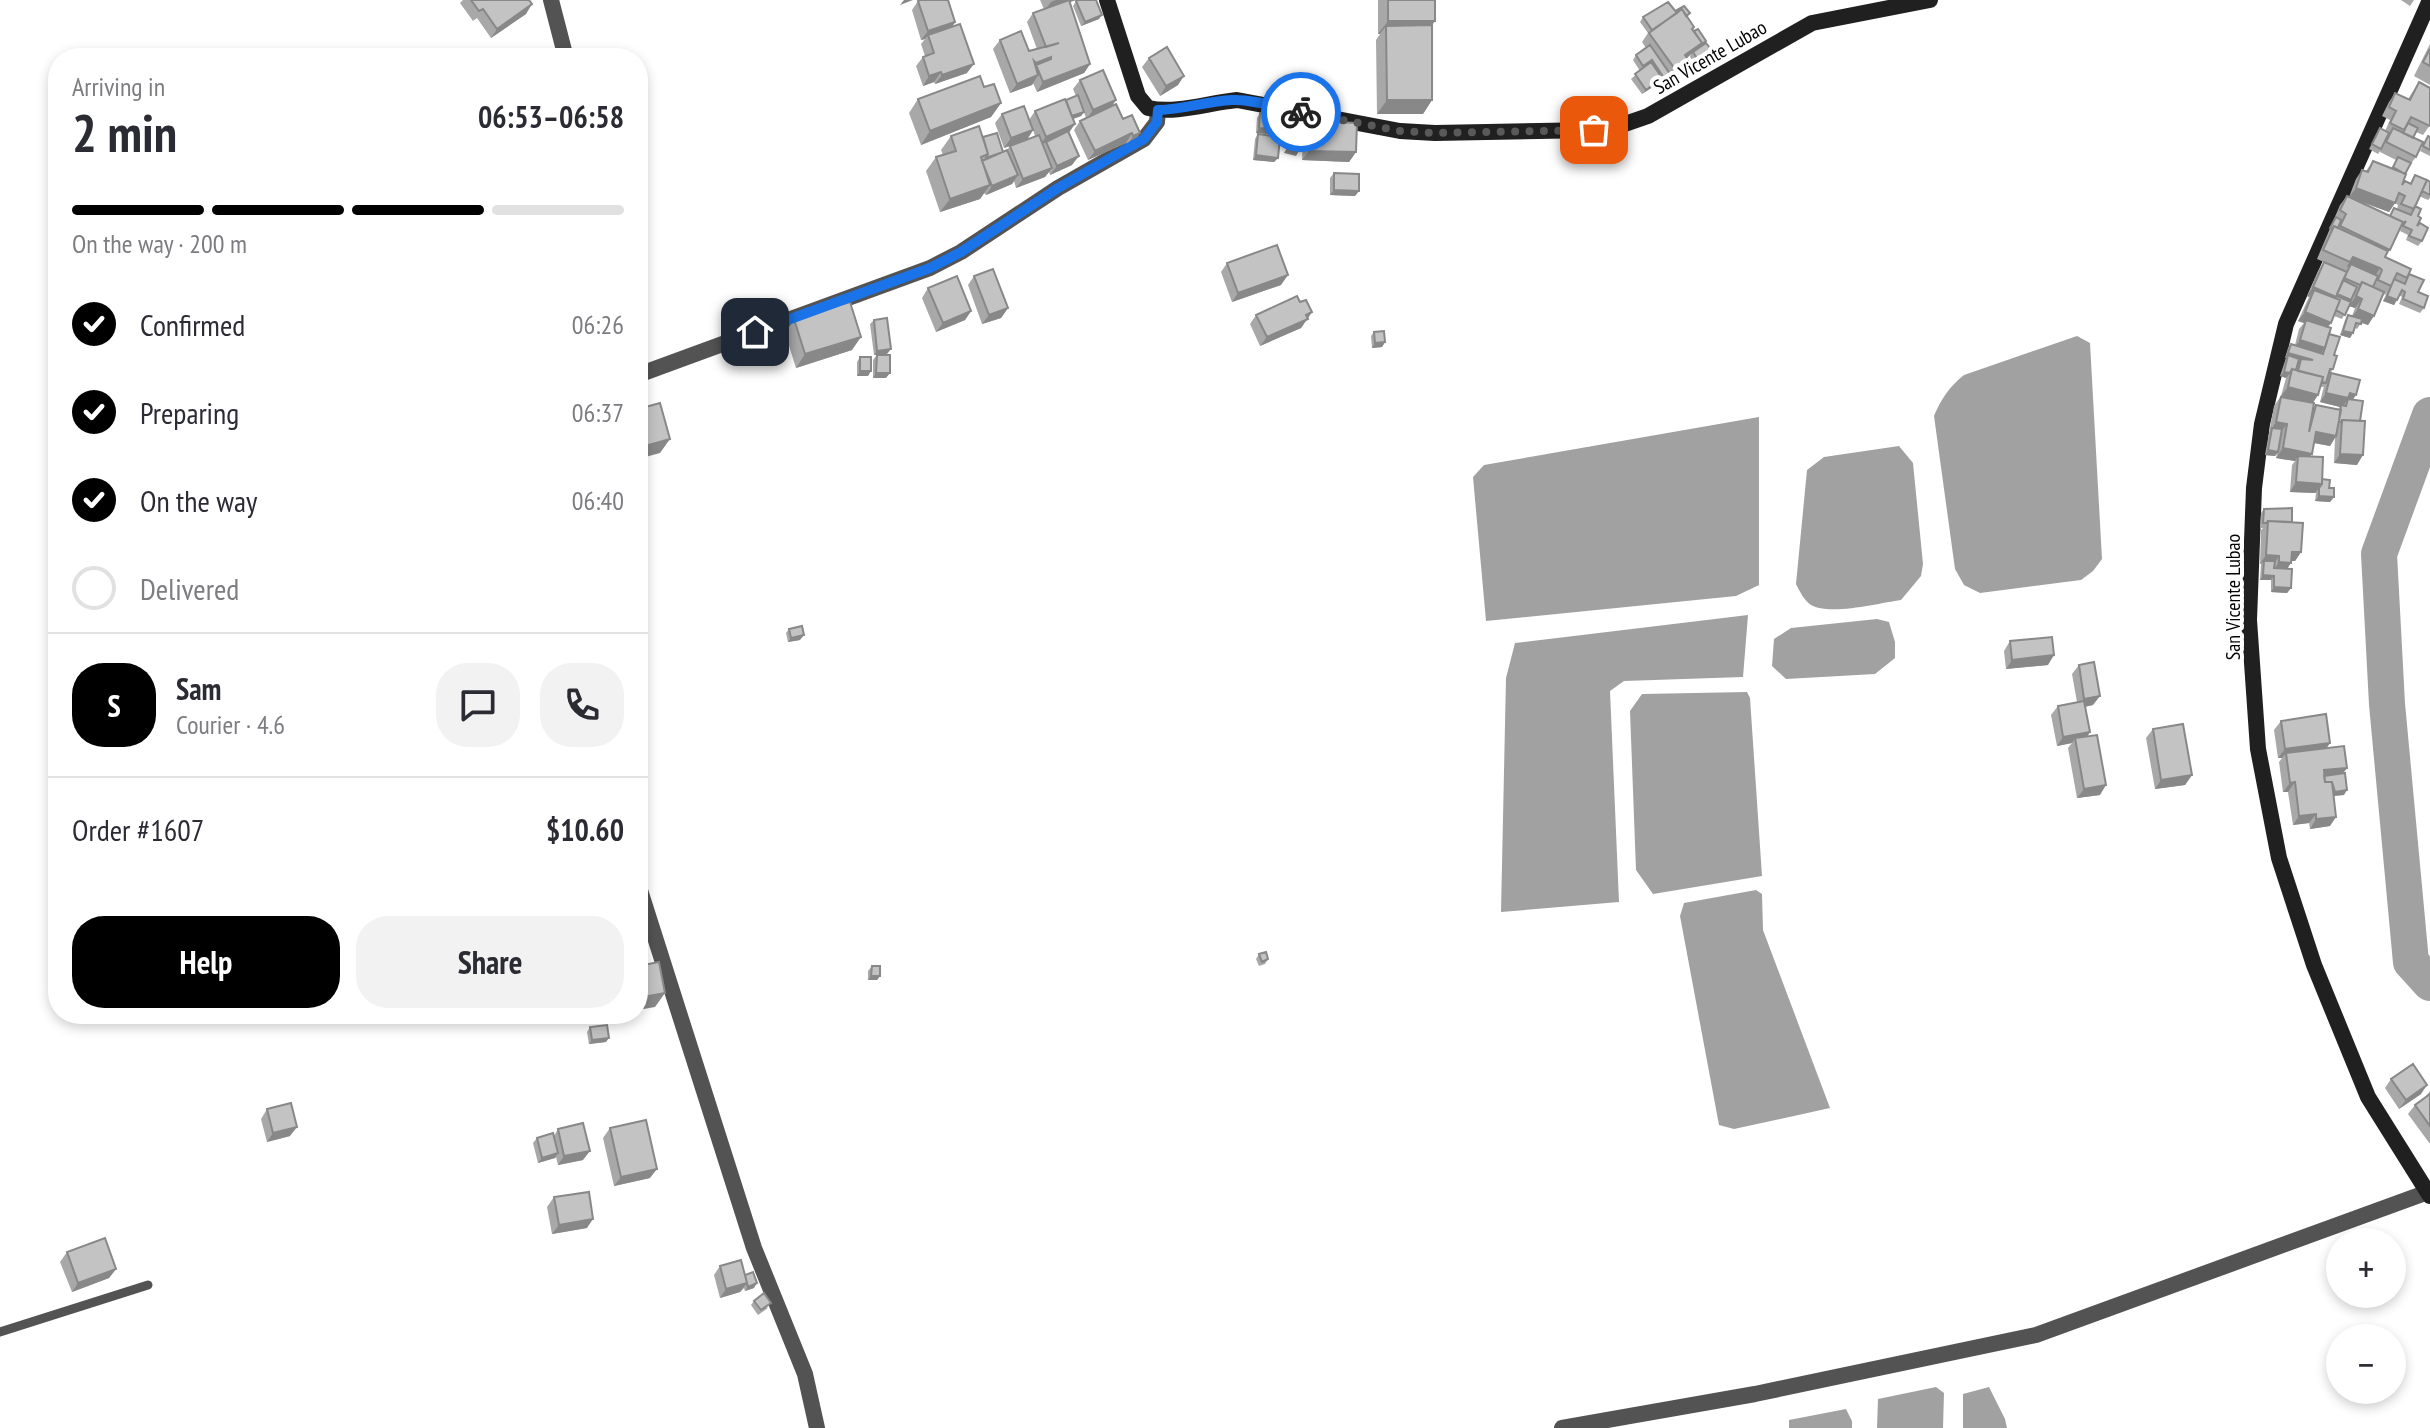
<!DOCTYPE html>
<html lang="en">
<head>
<meta charset="utf-8">
<style>
	body { margin:0; font-family:"PT Sans Narrow",sans-serif; background:#f2f2f3; color:#2b2b33; height:100vh; display:flex; flex-direction:column; font-size:30px; white-space:nowrap }
	* { box-sizing:border-box; margin:0 }
	p { font-size:26px; color:#7c7c81 }
	.icon { flex:none; width:44px; height:44px; fill:none; stroke:currentColor; stroke-width:2; stroke-linecap:round; stroke-linejoin:round }
	.map { position:relative; flex:1; overflow:hidden }
	.drawer { position:absolute; left:48px; top:48px; width:600px; height:976px; display:flex; flex-direction:column; background:#fff; border-radius:32px; box-shadow:0 4px 12px #0003 }
	.drawer>* { flex:none }
	.fabs { position:absolute; left:2326px; top:1228px; display:grid; gap:16px }
	.fabs a { display:grid; place-items:center; width:80px; height:80px; border-radius:50%; background:#fff; box-shadow:0 4px 12px #0003; font-size:40px }
	.pin { position:absolute; display:grid; place-items:center; width:68px; height:68px; color:#fff; margin:-34px; border-radius:16px; box-shadow:0 4px 12px #0006 }
	.courier { position:absolute; display:grid; place-items:center; width:80px; height:80px; margin:-40px; border:6px solid #1a73e8; border-radius:50%; background:#fff; color:#222; box-shadow:0 2px 10px #0007 }
	.head em { font-style:normal; font-weight:700 }
	.head div { display:flex; flex-direction:column-reverse }
	.head { display:flex; align-items:center; justify-content:space-between; height:136px; padding:0 24px }
	h1 { font-size:52px; font-weight:700; line-height:60px }
	.bar { display:grid; grid-template-columns:repeat(4,1fr); gap:12px 8px; align-content:center; height:96px; padding:0 24px }
	.bar i { height:10px; border-radius:6px; background:#e1e1e2 }
	.bar .selected { background:#000 }
	.bar p { grid-column:span 4 }
	.line { display:flex; align-items:center; gap:20px; padding:0 24px; border-top:2px solid #e1e1e2 }
	.line div { flex:1 }
	.round { display:grid; place-items:center; flex:none; width:84px; height:84px; border-radius:32px; background:#f2f2f3 }
	ol { padding:0 24px; list-style:none }
	li { display:flex; align-items:center; gap:24px; height:88px }
	li p { margin-inline-start:auto }
	li .icon { padding:8px; border-radius:50%; background:#000; color:#fff; stroke-width:4 }
	li:last-child { color:#7c7c81 }
	li i { width:44px; height:44px; border:4px solid #e1e1e2; border-radius:50% }
	.cta { display:flex; gap:16px; margin-top:auto; padding:16px 24px }
	.cta a { flex:1; height:92px; border-radius:32px; background:#000; color:#fff; font-size:32px; font-weight:700; line-height:92px; text-align:center }
	.cta a+a { background:#f2f2f3; color:#2b2b33 }
	.map>svg:first-child { display:block }
</style>
</head>
<body>
<div class="map">
<svg width="2430" height="1428" viewBox="0 0 2430 1428">
	<rect width="100%" height="100%" fill="#fff"/>
	<path fill="#a1a1a1" d="M2077 336 2090 343 2102 559 2093 571 2081 580 1980 593 1964 585 1955 569 1934 416C1941 399 1950 386 1964 375Z
		M1759 417V585L1736 596 1486 621 1473 477 1484 465Z
		M1899 446 1913 463 1923 564 1921 576 1901 600C1879 603 1830 616 1811 605 1804 600 1800 592 1796 584L1807 470 1824 457Z
		M1748 615 1743 677 1624 681 1610 691 1619 902 1501 912 1506 678 1515 643Z
		M1877 619 1889 622 1895 642V658L1875 674 1786 679 1772 666 1774 639 1791 628Z
		M1747 692 1750 698 1762 876 1653 894 1636 870 1630 711 1642 694Z
		M1756 890 1762 894 1763 930 1830 1108 1734 1129 1719 1125 1680 916 1684 903Z
		M1936 1387 1944 1393 1943 1428H1877L1878 1399Z
		M1989 1387 2005 1419 2007 1428H1963V1394Z
		M1846 1409 1852 1421V1428H1789V1420Z"/>
	<g fill="none" stroke-linecap="round" stroke-linejoin="round">
		<path stroke="#a1a1a1" stroke-width="36" d="M2430 415 2379 554 2387 704 2411 962 2430 983"/>
		<path stroke="#535353" stroke-width="9" d="M0 1332 148 1285"/>
		<path stroke="#535353" stroke-width="16" d="M551 0 566 58
			M638 375 930 268 961 252 1058 188 1144 139 1157 122 1158 110
			M638 884 754 1248 805 1374 817 1428
			M1562 1428 1755 1394 2036 1335 2428 1192"/>
		<path stroke="#202020" stroke-width="16" d="M1107 0 1138 96 1148 108C1177 114 1207 103 1237 100L1400 131 1435 133 1594 130 1622 125 1648 116 1812 23 1930 0
			M2430 0 2286 324 2262 424 2254 488 2249 620 2258 749 2279 858 2314 965 2368 1097 2430 1196"/>
	</g>
	<path fill="#a8a8a8" fill-rule="evenodd" d="M463 0H529L526 14 491 38 477 18 473 21 460 3Z
		M1040 0H1076L1069 2 1090 64 1084 73 1037 92 1033 83 1032 85 1010 93 993 49 1000 40 1029 51 1037 49 1027 22 1033 13 1044 9Z
		M1378 0H1435L1432 25V100L1423 114H1377L1376 40 1380 34H1378Z
		M2401 0H2414L2410 6Z
		M918 1 955 22 952 27 967 73 935 84 934 82 923 86 916 66 923 57 925 56 921 44 925 39 921 40 912 10Z
		M1076 1 1099 19 1081 26 1073 6Z
		M1677 10 1690 13 1687 17 1694 27 1693 30 1706 41 1703 45 1714 53 1710 58 1697 67 1690 57 1691 55 1687 58 1688 60 1682 69 1668 79 1667 77 1661 82 1660 81 1642 94 1631 79 1640 71 1633 60 1636 55 1646 48 1642 42 1648 33 1640 22 1643 17 1676 12Z
		M2430 44V85L2414 76Z
		M1149 58 1178 85 1160 96 1142 67Z
		M1080 80 1112 106 1123 119 1140 133 1134 142 1127 146 1126 143 1088 160 1074 130 1080 121 1086 118 1084 112 1081 116 1073 119 1069 133 1072 165 1050 175 1049 172 1045 177 1016 188 1014 181 1012 184 986 195 984 193 980 199 940 212 926 171 936 157 943 155 941 150 951 136 983 137 1003 152 1007 150 1010 146 1004 148 995 123 1002 114 1029 120 1035 111 1076 96 1073 89ZM1033 130 1035 136 1027 139Z
		M2419 82 2430 125 2423 135 2416 132 2413 138 2416 157 2409 166 2402 185 2410 183 2415 175 2430 182V198L2428 200 2419 196 2415 206 2418 216 2417 226 2422 241 2418 246 2406 240 2408 235 2400 231 2402 226 2400 229 2385 257 2409 274 2418 292 2424 308 2420 313 2399 304 2402 297 2399 295 2394 305 2383 301 2387 292 2385 295 2384 294 2368 325 2361 323 2357 329 2355 328 2350 338 2340 335 2345 320 2348 315 2352 316 2355 308 2349 306 2342 319 2334 316 2328 327 2334 355 2333 369 2330 374H2328L2327 379 2331 373 2353 400 2357 465 2334 463 2335 438 2330 446 2314 443 2310 457 2322 479 2329 488 2334 497 2330 502 2315 501 2316 493 2290 492 2292 465 2295 461 2276 458 2277 454 2275 456 2265 455 2274 406 2281 396 2286 378 2280 376 2286 358H2285L2288 348 2291 344 2295 345 2299 329 2304 323 2298 321 2309 297 2307 296 2318 271 2324 262 2317 259 2340 205 2347 196 2349 197 2356 179 2362 170 2366 171 2373 161 2392 168 2396 160 2380 152 2381 150 2378 154 2369 149 2380 128 2385 131 2390 120 2382 116 2389 102 2395 93 2408 99ZM2355 200 2389 212 2395 203 2398 205 2397 209 2394 208 2389 216ZM2324 386 2320 402 2340 407 2338 409 2316 405 2313 409V403L2318 395 2320 387H2323Z
		M984 87 1001 103 991 117 921 145 909 113 918 99Z
		M1260 113 1285 130 1282 135 1256 133 1257 118Z
		M1310 121 1356 152 1349 162 1302 160 1303 131Z
		M1258 134 1278 158 1274 162 1253 160 1255 139Z
		M2428 136 2430 137V156L2420 151Z
		M1334 173 1359 191 1355 196 1330 195V178Z
		M1227 263 1281 285 1232 302 1221 272Z
		M974 276 1008 308 1001 318 982 324 968 285Z
		M928 288 971 311 965 320 936 332 922 298Z
		M1300 302 1312 312 1301 328 1260 346 1250 324 1256 315Z
		M794 319 852 350 796 368 785 333Z
		M874 320 887 354 874 355 870 324Z
		M1374 332 1385 342 1382 347 1372 348 1371 336Z
		M877 355 886 378H873V360Z
		M860 357 868 376H857V362Z
		M2264 509 2292 522 2301 552 2295 561H2291L2287 569 2291 588 2287 593 2271 592V580H2260L2261 564H2260L2261 530 2263 528H2260L2261 513Z
		M789 629 800 640 788 642 786 633Z
		M2010 641 2048 665 2006 669 2004 651Z
		M2079 665 2093 705 2085 707 2090 732 2087 737 2100 795 2077 798 2068 748 2072 743 2057 746 2051 715 2058 706 2077 702 2072 674Z
		M2281 721 2330 743 2326 748 2347 768 2342 774 2344 795 2334 796 2330 826 2310 829 2309 823 2293 825 2288 792H2283L2279 762 2282 758H2278L2274 730Z
		M2153 729 2192 775 2185 785 2155 789 2146 738Z
		M1259 954 1268 959 1265 964 1259 966 1256 959Z
		M872 966 880 976 877 980H868V971Z
		M590 1027 606 1042 589 1044 587 1032Z
		M2391 1079 2421 1094 2399 1109 2385 1088Z
		M2430 1091V1144L2408 1114 2415 1105 2425 1098Z
		M267 1109 290 1136 267 1142 261 1119Z
		M610 1128 650 1178 614 1186 603 1138Z
		M558 1129 583 1160 558 1165 556 1157 555 1158 538 1163 533 1143 537 1138 554 1136Z
		M554 1197 587 1228 552 1234 547 1207Z
		M67 1252 116 1269 109 1278 72 1292 60 1262Z
		M720 1266 745 1275 754 1288 745 1291 744 1288 740 1292 720 1298 714 1275Z
		M754 1301 768 1308 758 1315 751 1305Z"/>
	<path fill="#888" d="M904 0H913L900 5Z
		M1056 0H1076L1044 11 1051 2Z
		M532 4 526 14 491 38 497 29Z
		M1102 15 1099 19 1081 26 1085 22Z
		M1388 21H1435L1425 35 1386 26 1380 34H1378Z
		M955 22 949 32 928 35 925 39 921 40 928 31Z
		M1706 41 1703 45 1678 64 1685 55Z
		M1714 53 1710 58 1697 67 1700 63Z
		M1688 60 1682 69 1668 79 1675 69Z
		M974 64 967 73 935 84 942 75Z
		M1090 64 1084 73 1037 92 1043 82Z
		M941 72 934 82 923 86 929 76Z
		M1038 75 1032 85 1010 93 1017 84Z
		M1184 76 1178 85 1160 96 1166 86Z
		M1662 78 1659 83 1642 94 1646 90Z
		M1116 100 1110 109 1087 119 1093 110Z
		M1387 100H1432L1423 114H1377Z
		M1001 103 991 117 921 145 930 131Z
		M1084 112 1081 116 1067 121 1070 117Z
		M1075 124 1068 134 1046 142 1039 146 1046 137Z
		M1259 128 1285 130 1282 135 1256 133Z
		M1033 130 1027 140 1004 148 1011 138Z
		M1132 133 1126 143 1088 160 1095 151Z
		M1140 133 1134 142 1127 146 1133 136Z
		M1287 148 1299 151 1296 156 1284 153Z
		M1309 151 1356 152 1349 162 1302 160Z
		M1256 155 1278 158 1274 162 1253 160Z
		M1079 156 1072 165 1050 175 1057 166Z
		M1052 168 1045 177 1016 188 1023 179Z
		M1018 175 1012 184 986 195 992 186Z
		M990 185 980 199 940 212 950 199Z
		M2356 188 2395 203 2389 212 2349 197Z
		M1334 190 1359 191 1355 196 1330 195Z
		M2353 257 2380 268 2374 278 2351 264 2348 267 2347 266Z
		M1288 275 1281 285 1232 302 1238 293Z
		M2313 287 2336 297 2329 306 2314 290 2309 297 2307 296Z
		M2356 296 2362 299 2355 308 2349 306Z
		M2387 296 2397 300 2394 305 2383 301Z
		M1008 308 1001 318 982 324 989 315Z
		M2358 309 2374 316 2368 325 2351 318Z
		M971 311 965 320 936 332 943 323Z
		M1312 312 1301 328 1260 346 1267 337Z
		M2305 312 2331 323 2324 332 2306 320 2304 323 2298 321Z
		M2343 331 2353 333 2350 338 2340 335Z
		M861 337 852 350 796 368 805 354Z
		M2300 340 2325 348 2318 357 2293 349Z
		M1385 342 1382 347 1372 348 1375 343Z
		M891 349 887 354 874 355 877 351Z
		M2288 353 2313 360 2301 359 2299 362 2287 358 2288 355 2286 358H2285Z
		M860 371H871L868 376H857Z
		M2284 372 2290 373 2286 378 2280 376Z
		M876 373H890L886 378H873Z
		M2288 387 2318 395 2311 405 2281 396Z
		M2326 393H2350L2356 395 2350 404 2347 400 2342 408 2341 405 2340 407 2320 402Z
		M2276 422 2287 424 2280 433 2272 428Z
		M2316 432 2336 436 2330 446 2309 442Z
		M670 439 660 453 638 459V448Z
		M2283 448 2312 454 2306 463 2298 456 2295 461 2276 458Z
		M2268 450 2278 452 2275 456 2265 455Z
		M2340 454 2363 455 2357 465 2334 463Z
		M2296 482 2322 484 2315 493 2290 492Z
		M2319 496 2334 497 2330 502 2315 501Z
		M2292 552H2301L2295 561H2285Z
		M2266 555 2279 556 2273 565 2264 561 2260 564Z
		M2279 562 2291 563 2285 572 2273 571Z
		M2263 575 2274 576 2271 580H2260Z
		M2274 587 2291 588 2287 593 2271 592Z
		M804 635 800 640 788 642 791 638Z
		M2054 655 2048 665 2006 669 2012 660Z
		M2100 696 2093 705 2078 708 2084 699Z
		M2090 732 2084 741 2075 738 2072 743 2057 746 2063 737Z
		M2330 743 2324 752 2286 753 2282 758H2278L2285 749Z
		M2347 768 2340 777 2324 779V770Z
		M2192 775 2185 785 2155 789 2161 780Z
		M2295 782 2288 792H2283L2290 783Z
		M2106 785 2100 795 2077 798 2084 789Z
		M2347 790 2344 795 2331 796 2335 792Z
		M2316 814 2309 823 2293 825 2299 816Z
		M2336 817 2330 826 2310 829 2316 819Z
		M871 976H880L877 980H868Z
		M665 993 655 1007 638 1010V998Z
		M592 1014H616L589 1019Z
		M609 1038 606 1042 589 1044 592 1040Z
		M2427 1085 2421 1094 2399 1109 2406 1100Z
		M297 1127 290 1136 267 1142 273 1133Z
		M590 1151 583 1160 558 1165 564 1156Z
		M558 1153 555 1158 538 1163 542 1158Z
		M657 1169 650 1178 614 1186 621 1177Z
		M593 1219 587 1228 552 1234 559 1225Z
		M116 1269 109 1278 72 1292 78 1283Z
		M747 1283 740 1292 720 1298 726 1289Z
		M757 1283 754 1288 745 1291 748 1287Z"/>
	<path fill="#c3c3c3" stroke="#888" stroke-width="2" d="M471 0H529L532 4 497 29 483 9 479 11Z
		M920 0H948L955 22 928 31 918 1Z
		M1069 0 1090 64 1043 82 1036 65 1051 59V57L1036 63 1034 61 1038 75 1017 84 1000 40 1021 31 1029 51 1059 43 1046 47 1033 13Z
		M1079 0H1096L1102 15 1085 22 1076 1Z
		M1388 0H1435V21H1388Z
		M1668 2 1677 13 1652 30 1643 17Z
		M1684 6 1690 13 1686 16 1682 9 1678 12 1677 10Z
		M1682 9 1694 27 1692 29 1702 43 1685 55 1688 60 1675 69 1649 33Z
		M960 24 974 64 942 75 941 72 929 76 923 57 934 53 928 35Z
		M1432 25V100H1387L1386 26Z
		M1698 29 1706 41 1700 45 1702 43 1694 31Z
		M1706 43 1714 53 1700 63 1693 52Z
		M1650 45 1670 74 1664 78 1652 60 1643 66 1636 55Z
		M1167 47 1184 76 1166 86 1149 58Z
		M2430 49V66L2423 62Z
		M1651 62 1662 78 1646 90 1635 74Z
		M1103 70 1116 100 1093 110 1080 80Z
		M980 76 984 87 994 84 1001 103 930 131 918 99Z
		M2419 82 2430 88V126L2411 117 2404 130 2390 123 2396 111 2389 107 2395 93 2410 100Z
		M1078 95 1084 112 1072 116 1066 100Z
		M1065 99 1075 124 1046 137 1035 111Z
		M1116 104 1123 119 1132 115 1140 133 1133 136 1132 133 1095 151 1080 121Z
		M1024 106 1033 130 1011 138 1002 114Z
		M1260 113 1286 116 1285 130 1259 128Z
		M1310 121 1357 123 1356 152 1309 151Z
		M2408 123 2418 128 2413 138 2403 133Z
		M979 126 988 154 981 157 990 185 950 199 936 157 956 151 951 136Z
		M2380 128 2389 133 2381 149 2372 144Z
		M2393 128 2423 142 2416 157 2386 142Z
		M1068 131 1079 156 1057 166 1046 142Z
		M997 133 1003 152 986 158 988 154 983 137Z
		M1258 134 1280 137 1278 158 1256 155Z
		M1039 135 1052 168 1023 179 1010 146Z
		M2428 136 2430 137V150L2423 146Z
		M1288 140 1301 142 1299 151 1287 148Z
		M1007 150 1018 175 992 186 982 161Z
		M2398 157 2411 163 2405 174 2393 167Z
		M2373 161 2406 174 2402 185 2405 181 2411 184 2415 175 2427 180 2414 209 2401 204 2405 196 2399 193 2395 203 2356 188 2362 170 2368 172Z
		M1334 173 1359 174V191L1334 190Z
		M2427 180 2430 182V195L2422 191Z
		M2347 196 2403 222 2390 250 2340 226 2346 214 2340 210Z
		M2415 206 2421 209 2418 216 2421 218 2417 226 2420 223 2428 228 2422 241 2409 236 2412 230 2403 226 2406 221 2402 225 2403 222 2390 216 2394 208 2411 215Z
		M2336 217 2341 220 2338 228 2334 226 2332 229 2330 228Z
		M2334 226 2388 251 2385 257 2411 269 2407 278 2397 273 2391 286 2378 280 2382 270 2380 268 2353 257 2350 262 2323 250Z
		M1277 245 1288 275 1238 293 1227 263Z
		M2324 262 2347 272 2336 297 2313 287Z
		M2351 264 2378 276 2373 287 2362 282 2360 285 2344 278Z
		M993 269 1008 308 989 315 974 276Z
		M2409 274 2424 280 2418 292 2428 296 2424 308 2403 299 2405 292 2402 290 2397 300 2387 296 2394 279 2405 284Z
		M957 276 971 311 943 323 928 288Z
		M2343 280 2357 287 2351 300 2337 294Z
		M2362 282 2384 292 2374 316 2358 309 2362 299 2356 296Z
		M2314 290 2340 300 2331 323 2305 312Z
		M1297 296 1300 302 1306 300 1312 312 1306 315 1308 319 1267 337 1256 315Z
		M2337 296 2351 302 2345 315 2336 310 2340 300 2335 298Z
		M850 302 861 337 805 354 794 319Z
		M2348 315 2362 319 2361 324 2356 323 2353 333 2343 331Z
		M887 318 891 349 877 351 874 320Z
		M2306 320 2331 328 2325 348 2300 340Z
		M1384 331 1385 342 1375 343 1374 332Z
		M2329 334 2340 337 2334 355 2337 356 2333 369H2330L2326 383 2322 382 2323 377 2298 371 2301 359 2313 360 2288 353 2291 344 2323 354Z
		M877 355H890V373H876Z
		M2288 355 2299 359 2296 370 2292 369 2290 373 2284 372Z
		M860 357H871V371H860Z
		M2292 369 2323 377 2318 395 2288 387Z
		M2331 373 2360 380 2356 395 2350 393 2348 398 2326 393Z
		M2281 397 2314 403 2309 432 2316 405 2341 410 2336 436 2316 432 2312 454 2283 448 2287 424 2276 422Z
		M2348 399 2363 401 2360 421 2342 420V422L2339 421 2341 405 2346 406Z
		M660 403 670 439 638 448V409Z
		M2342 420 2365 421 2363 455 2340 454Z
		M2272 428 2282 429 2278 452 2268 450Z
		M2298 456 2323 457 2322 484 2296 482Z
		M2322 479 2330 480 2329 488H2334V497L2319 496V488L2322 484Z
		M2292 508V522L2268 521 2266 523H2263L2264 509Z
		M2268 521 2303 523 2301 552H2292L2291 563 2279 562V556L2266 555Z
		M2264 561H2275L2274 568 2292 569 2291 588 2274 587V576L2263 575Z
		M802 626 804 635 791 638 789 629Z
		M2052 637 2054 655 2012 660 2010 641Z
		M2094 662 2100 696 2084 699 2079 665Z
		M2084 701 2090 732 2063 737 2058 706Z
		M2326 714 2330 743 2285 749 2281 721Z
		M2183 724 2192 775 2161 780 2153 729Z
		M2097 735 2106 785 2084 789 2075 738Z
		M2344 746 2347 768 2324 770 2325 782H2332L2336 817 2316 819V814L2299 816 2295 782 2290 783 2286 753Z
		M2345 773 2347 790 2335 792 2332 782H2325L2324 776Z
		M1266 952 1268 959 1262 962 1259 954Z
		M659 962 665 993 638 998V966Z
		M872 966H880V976H871Z
		M607 1025 609 1038 592 1040 590 1027Z
		M2413 1064 2427 1085 2406 1100 2391 1079Z
		M2430 1094V1126L2415 1105Z
		M291 1103 297 1127 273 1133 267 1109Z
		M646 1120 657 1169 621 1177 610 1128Z
		M583 1123 590 1151 564 1156 558 1129Z
		M553 1133 558 1153 542 1158 537 1138Z
		M589 1192 593 1219 559 1225 554 1197Z
		M105 1238 116 1269 78 1283 67 1252Z
		M741 1260 747 1283 726 1289 720 1266Z
		M753 1272 757 1283 748 1287 745 1275Z
		M764 1293 771 1303 761 1310 754 1301Z"/>
	<g fill="none" stroke-linecap="round" stroke-linejoin="round">
		<path stroke="#595959" stroke-width="8" stroke-dasharray="0 14.4" d="M1301 112 1400 131 1435 133 1594 130"/>
		<path stroke="#1a73e8" stroke-width="10" d="M755 332 930 268 961 252 1058 188 1144 139 1157 122 1158 110C1183 110 1207 101 1232 100 1254 99 1279 108 1301 112"/>
	</g>
	<g text-anchor="middle" stroke-width="8" stroke-linejoin="round" paint-order="stroke">
		<g font-size="20" fill="#000" stroke="#fff">
			<text transform="translate(1710 57) rotate(-30)" y="7">San Vicente Lubao</text>
			<text transform="translate(2233 597) rotate(-90)" y="7">San Vicente Lubao</text>
		</g>
	</g>
</svg>
<div class="fabs">
<a>+</a>
<a>−</a>
</div>
<div class="pin" style="left:1594px;top:130px;background:#ea580c"><svg class="icon" aria-label="bag" viewBox="0 0 24 24"><path d="M5 8h14l-1 12H6zM9 8a3 3 0 0 1 6 0"/></svg></div>
<div class="pin" style="left:755px;top:332px;background:#1f2937"><svg class="icon" aria-label="home" viewBox="0 0 24 24"><path d="M3 11l9-7 9 7M6 9v11h12V9"/></svg></div>
<div class="courier" style="left:1301px;top:112px"><svg class="icon" aria-label="bike" viewBox="0 0 24 24"><circle cx="6" cy="16" r="4"/><circle cx="18" cy="16" r="4"/><path d="M6 16l4-8h5l3 8M10 8l3 8H6M13 5h3"/></svg></div>
<section class="drawer">
<div class="head"><div><h1>2 min</h1><p>Arriving in</p></div><em>06:53–06:58</em></div>
<div class="bar"><i class="selected"></i><i class="selected"></i><i class="selected"></i><i></i><p>On the way · 200 m</p></div>
<ol>
<li><svg class="icon" aria-label="check" viewBox="0 0 24 24"><path d="M5 12l5 5 9-10"/></svg>Confirmed<p>06:26</p></li>
<li><svg class="icon" aria-label="check" viewBox="0 0 24 24"><path d="M5 12l5 5 9-10"/></svg>Preparing<p>06:37</p></li>
<li><svg class="icon" aria-label="check" viewBox="0 0 24 24"><path d="M5 12l5 5 9-10"/></svg>On the way<p>06:40</p></li>
<li><i></i>Delivered</li>
</ol>
<div class="line" style="height:144px"><b class="round" style="background:#000;color:#fff">S</b><div><b>Sam</b><p>Courier · 4.6</p></div><a class="round"><svg class="icon" aria-label="chat" viewBox="0 0 24 24"><path d="M4 5h16v11H9l-5 4z"/></svg></a><a class="round"><svg class="icon" aria-label="phone" viewBox="0 0 24 24"><path d="M5 4h4l2 5-3 2q2 4 5 5l2-3 5 2v4C11 20 4 13 5 4z"/></svg></a></div>
<div class="line" style="height:104px"><div>Order #1607</div><b>$10.60</b></div>
<div class="cta"><a>Help</a><a>Share</a></div>
</section>
</div>
</body>
</html>
